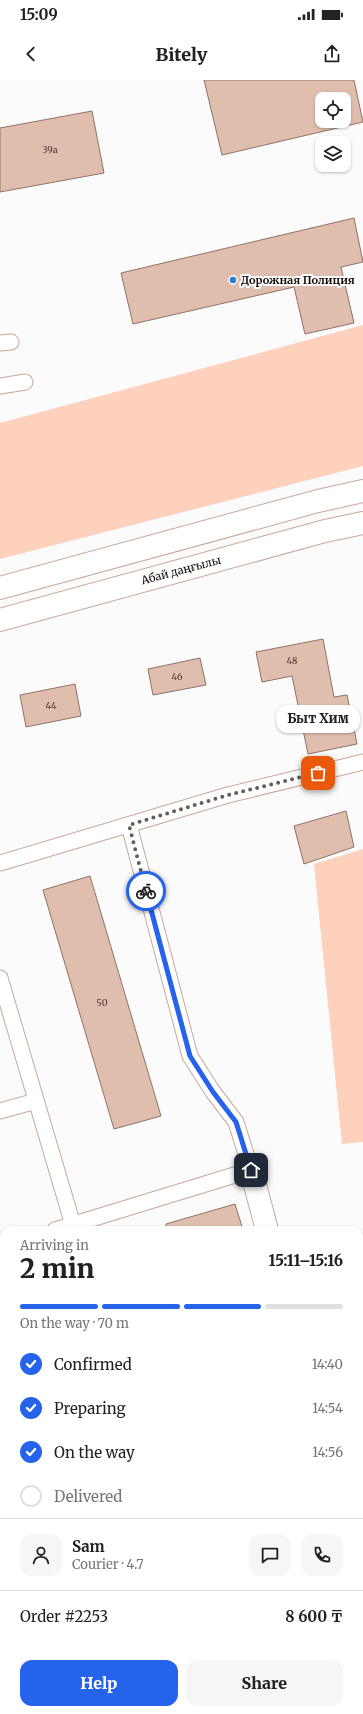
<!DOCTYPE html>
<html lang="en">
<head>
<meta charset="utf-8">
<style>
	body { margin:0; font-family:Merriweather,serif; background:#f6f6f6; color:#222; height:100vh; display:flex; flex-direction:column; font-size:15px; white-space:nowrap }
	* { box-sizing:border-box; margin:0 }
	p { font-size:13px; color:#767676 }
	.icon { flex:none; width:22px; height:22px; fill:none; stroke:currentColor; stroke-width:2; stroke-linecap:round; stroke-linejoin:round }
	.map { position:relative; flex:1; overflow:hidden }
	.panel { position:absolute; left:0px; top:1146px; width:363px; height:488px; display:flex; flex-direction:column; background:#fff; border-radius:12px 12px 0 0; box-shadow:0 1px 3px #0004 }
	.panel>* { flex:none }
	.fabs { position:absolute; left:315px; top:12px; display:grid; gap:8px }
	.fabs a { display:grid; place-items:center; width:36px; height:36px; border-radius:8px; background:#fff; box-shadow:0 1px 3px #0004; font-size:20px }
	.pin { position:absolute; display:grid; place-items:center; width:34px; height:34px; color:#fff; margin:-17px; border-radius:8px; box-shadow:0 2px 6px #0006 }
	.courier { position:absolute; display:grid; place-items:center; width:40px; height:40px; margin:-20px; border:3px solid #2563eb; border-radius:50%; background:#fff; color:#222; box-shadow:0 1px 5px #0007 }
	.bubble { position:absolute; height:28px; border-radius:12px; background:#fff; box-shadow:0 1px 3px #0004; font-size:13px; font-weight:800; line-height:28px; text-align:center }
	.overview em { font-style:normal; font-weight:800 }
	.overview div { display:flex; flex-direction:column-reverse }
	.overview { display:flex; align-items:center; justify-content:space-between; height:68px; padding:0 20px }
	h1 { font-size:26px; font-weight:800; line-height:30px }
	.bar { display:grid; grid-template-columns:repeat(4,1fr); gap:6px 4px; align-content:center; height:48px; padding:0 20px }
	.bar i { height:5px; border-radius:3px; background:#e0e0e0 }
	.bar .current { background:#2563eb }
	.bar p { grid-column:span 4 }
	.line { display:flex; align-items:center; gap:10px; padding:0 20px; border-top:1px solid #e0e0e0 }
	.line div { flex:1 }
	.round { display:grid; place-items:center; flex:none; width:42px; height:42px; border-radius:12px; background:#f6f6f6 }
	ol { padding:0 20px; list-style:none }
	li { display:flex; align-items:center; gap:12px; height:44px }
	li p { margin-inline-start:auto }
	li .icon { padding:4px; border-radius:50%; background:#2563eb; color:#fff; stroke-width:4 }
	li:last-child { color:#767676 }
	li i { width:22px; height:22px; border:2px solid #e0e0e0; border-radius:50% }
	.action { display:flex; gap:8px; margin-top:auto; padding:8px 20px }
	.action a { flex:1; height:46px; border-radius:12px; background:#2563eb; color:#fff; font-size:16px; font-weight:800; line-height:46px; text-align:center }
	.action a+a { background:#f6f6f6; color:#222 }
	.status { display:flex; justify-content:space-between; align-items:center; height:28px; padding:0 20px; background:#fff; direction:ltr }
	.status svg { height:11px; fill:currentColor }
	header { display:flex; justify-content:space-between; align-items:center; height:52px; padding:0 20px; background:#fff; font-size:18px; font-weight:800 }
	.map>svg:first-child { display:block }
</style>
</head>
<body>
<div class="status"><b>15:09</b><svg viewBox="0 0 49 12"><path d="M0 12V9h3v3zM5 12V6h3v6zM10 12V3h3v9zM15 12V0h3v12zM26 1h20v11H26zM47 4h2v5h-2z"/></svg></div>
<header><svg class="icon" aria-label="back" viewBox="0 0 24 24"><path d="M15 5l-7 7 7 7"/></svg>Bitely<svg class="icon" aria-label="share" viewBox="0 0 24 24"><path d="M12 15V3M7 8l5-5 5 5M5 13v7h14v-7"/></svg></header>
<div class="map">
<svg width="363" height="1634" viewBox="0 0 363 1634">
	<rect width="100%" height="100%" fill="#fbfbfb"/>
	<path fill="#fed1bc" d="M363 245V386L0 479V343Z
		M363 769V1062L342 1064 314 784Z
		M359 1602H363V1634H361Z"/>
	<path fill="#e0beae" stroke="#907263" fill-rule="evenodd" d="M204 0H354L363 42 222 75ZM322 19H344V41H322Z
		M92 31 104 93 0 112V48Z
		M354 138 363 182 341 187 354 243 305 254 294 207 133 244 121 193Z
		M323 559 334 617 347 615 357 664 308 674 292 596 262 602 256 572Z
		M200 578 206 605 153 615 148 589Z
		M75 604 81 636 26 647 20 615Z
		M346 731 354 767 304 784 294 746Z
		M90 796 161 1036 114 1049 43 810Z
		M235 1124 243 1150H166V1144Z"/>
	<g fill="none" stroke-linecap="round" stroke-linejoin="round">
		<defs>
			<path id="lane" d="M0 263 11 262
				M0 306 25 302
				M0 783 228 715 363 682
				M0 898 73 1145
				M0 1031 36 1021
				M55 1150 251 1090 236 1042 213 1012 190 976 129 745
				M0 1167 4 1165
				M0 1313 4 1315
				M359 1359 363 1358
				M0 1451 4 1450
				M359 1473 363 1493
				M216 1630 217 1634"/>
			<path id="street" d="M251 1090 267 1150
				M359 1197 363 1196"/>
			<path id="secondary" d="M0 508 318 421 363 411
				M0 540 325 451 363 443"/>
		</defs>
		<use href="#lane" stroke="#c9a898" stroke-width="17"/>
		<use href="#street" stroke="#c9a898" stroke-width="24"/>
		<use href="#secondary" stroke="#c9a898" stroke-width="24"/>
		<use href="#lane" stroke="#fff" stroke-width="15"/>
		<use href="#street" stroke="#fff" stroke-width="22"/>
		<use href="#secondary" stroke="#fff" stroke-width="22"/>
	</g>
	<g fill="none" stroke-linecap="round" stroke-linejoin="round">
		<path stroke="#665e5b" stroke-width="4" stroke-dasharray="0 7.2" d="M146 811 129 745 228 715 318 693"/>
		<path stroke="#2563eb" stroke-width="5" d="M146 811 190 976 213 1012 236 1042 251 1090"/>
	</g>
	<circle fill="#2d7ecd" stroke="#fff" stroke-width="1.5" cx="233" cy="200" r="4"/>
	<g text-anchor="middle" stroke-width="4" stroke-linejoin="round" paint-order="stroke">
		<g font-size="9" fill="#48372f">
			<text x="50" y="73">39а</text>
			<text x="292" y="584">48</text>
			<text x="177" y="600">46</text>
			<text x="51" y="629">44</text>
			<text x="102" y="926">50</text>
		</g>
		<g font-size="11" font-weight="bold" fill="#150a05" stroke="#fff" text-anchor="start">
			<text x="241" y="204">Дорожная Полиция</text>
		</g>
		<g font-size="11" fill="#150a05" stroke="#fff">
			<text transform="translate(181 490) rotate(-15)" y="4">Абай даңғылы</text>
		</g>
	</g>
</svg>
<div class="fabs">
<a><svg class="icon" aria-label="locate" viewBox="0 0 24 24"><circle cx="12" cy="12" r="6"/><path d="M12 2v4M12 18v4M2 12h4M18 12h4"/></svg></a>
<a><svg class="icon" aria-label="layers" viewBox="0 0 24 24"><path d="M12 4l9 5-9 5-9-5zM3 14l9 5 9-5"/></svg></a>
</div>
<div class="pin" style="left:318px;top:693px;background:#ea580c"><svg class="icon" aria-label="bag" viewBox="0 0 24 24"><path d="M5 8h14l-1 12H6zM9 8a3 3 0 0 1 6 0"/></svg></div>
<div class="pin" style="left:251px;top:1090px;background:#1f2937"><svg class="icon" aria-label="home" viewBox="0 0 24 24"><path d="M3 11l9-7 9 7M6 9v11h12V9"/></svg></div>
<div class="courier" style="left:146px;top:811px"><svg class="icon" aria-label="bike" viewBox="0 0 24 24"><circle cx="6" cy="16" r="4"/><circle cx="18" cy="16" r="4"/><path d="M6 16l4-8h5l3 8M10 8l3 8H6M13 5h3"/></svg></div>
<div class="bubble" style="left:276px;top:625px;width:84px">Быт Хим</div>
<section class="panel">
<div class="overview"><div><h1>2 min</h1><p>Arriving in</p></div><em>15:11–15:16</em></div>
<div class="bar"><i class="current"></i><i class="current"></i><i class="current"></i><i></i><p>On the way · 70 m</p></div>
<ol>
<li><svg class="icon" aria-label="check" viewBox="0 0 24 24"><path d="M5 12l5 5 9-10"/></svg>Confirmed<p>14:40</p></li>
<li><svg class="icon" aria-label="check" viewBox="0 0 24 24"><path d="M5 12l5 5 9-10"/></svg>Preparing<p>14:54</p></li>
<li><svg class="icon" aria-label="check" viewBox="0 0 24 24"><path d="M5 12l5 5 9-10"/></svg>On the way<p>14:56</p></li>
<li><i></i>Delivered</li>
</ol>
<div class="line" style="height:72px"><a class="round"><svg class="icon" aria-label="person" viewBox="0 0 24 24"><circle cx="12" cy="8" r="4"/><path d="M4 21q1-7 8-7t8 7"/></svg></a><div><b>Sam</b><p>Courier · 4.7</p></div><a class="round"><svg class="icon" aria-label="chat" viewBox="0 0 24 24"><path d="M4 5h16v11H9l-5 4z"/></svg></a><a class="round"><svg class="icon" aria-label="phone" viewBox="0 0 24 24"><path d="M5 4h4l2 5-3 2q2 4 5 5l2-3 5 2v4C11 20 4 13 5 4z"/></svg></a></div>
<div class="line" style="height:52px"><div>Order #2253</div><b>8 600 ₸</b></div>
<div class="action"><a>Help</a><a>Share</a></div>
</section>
</div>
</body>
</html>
